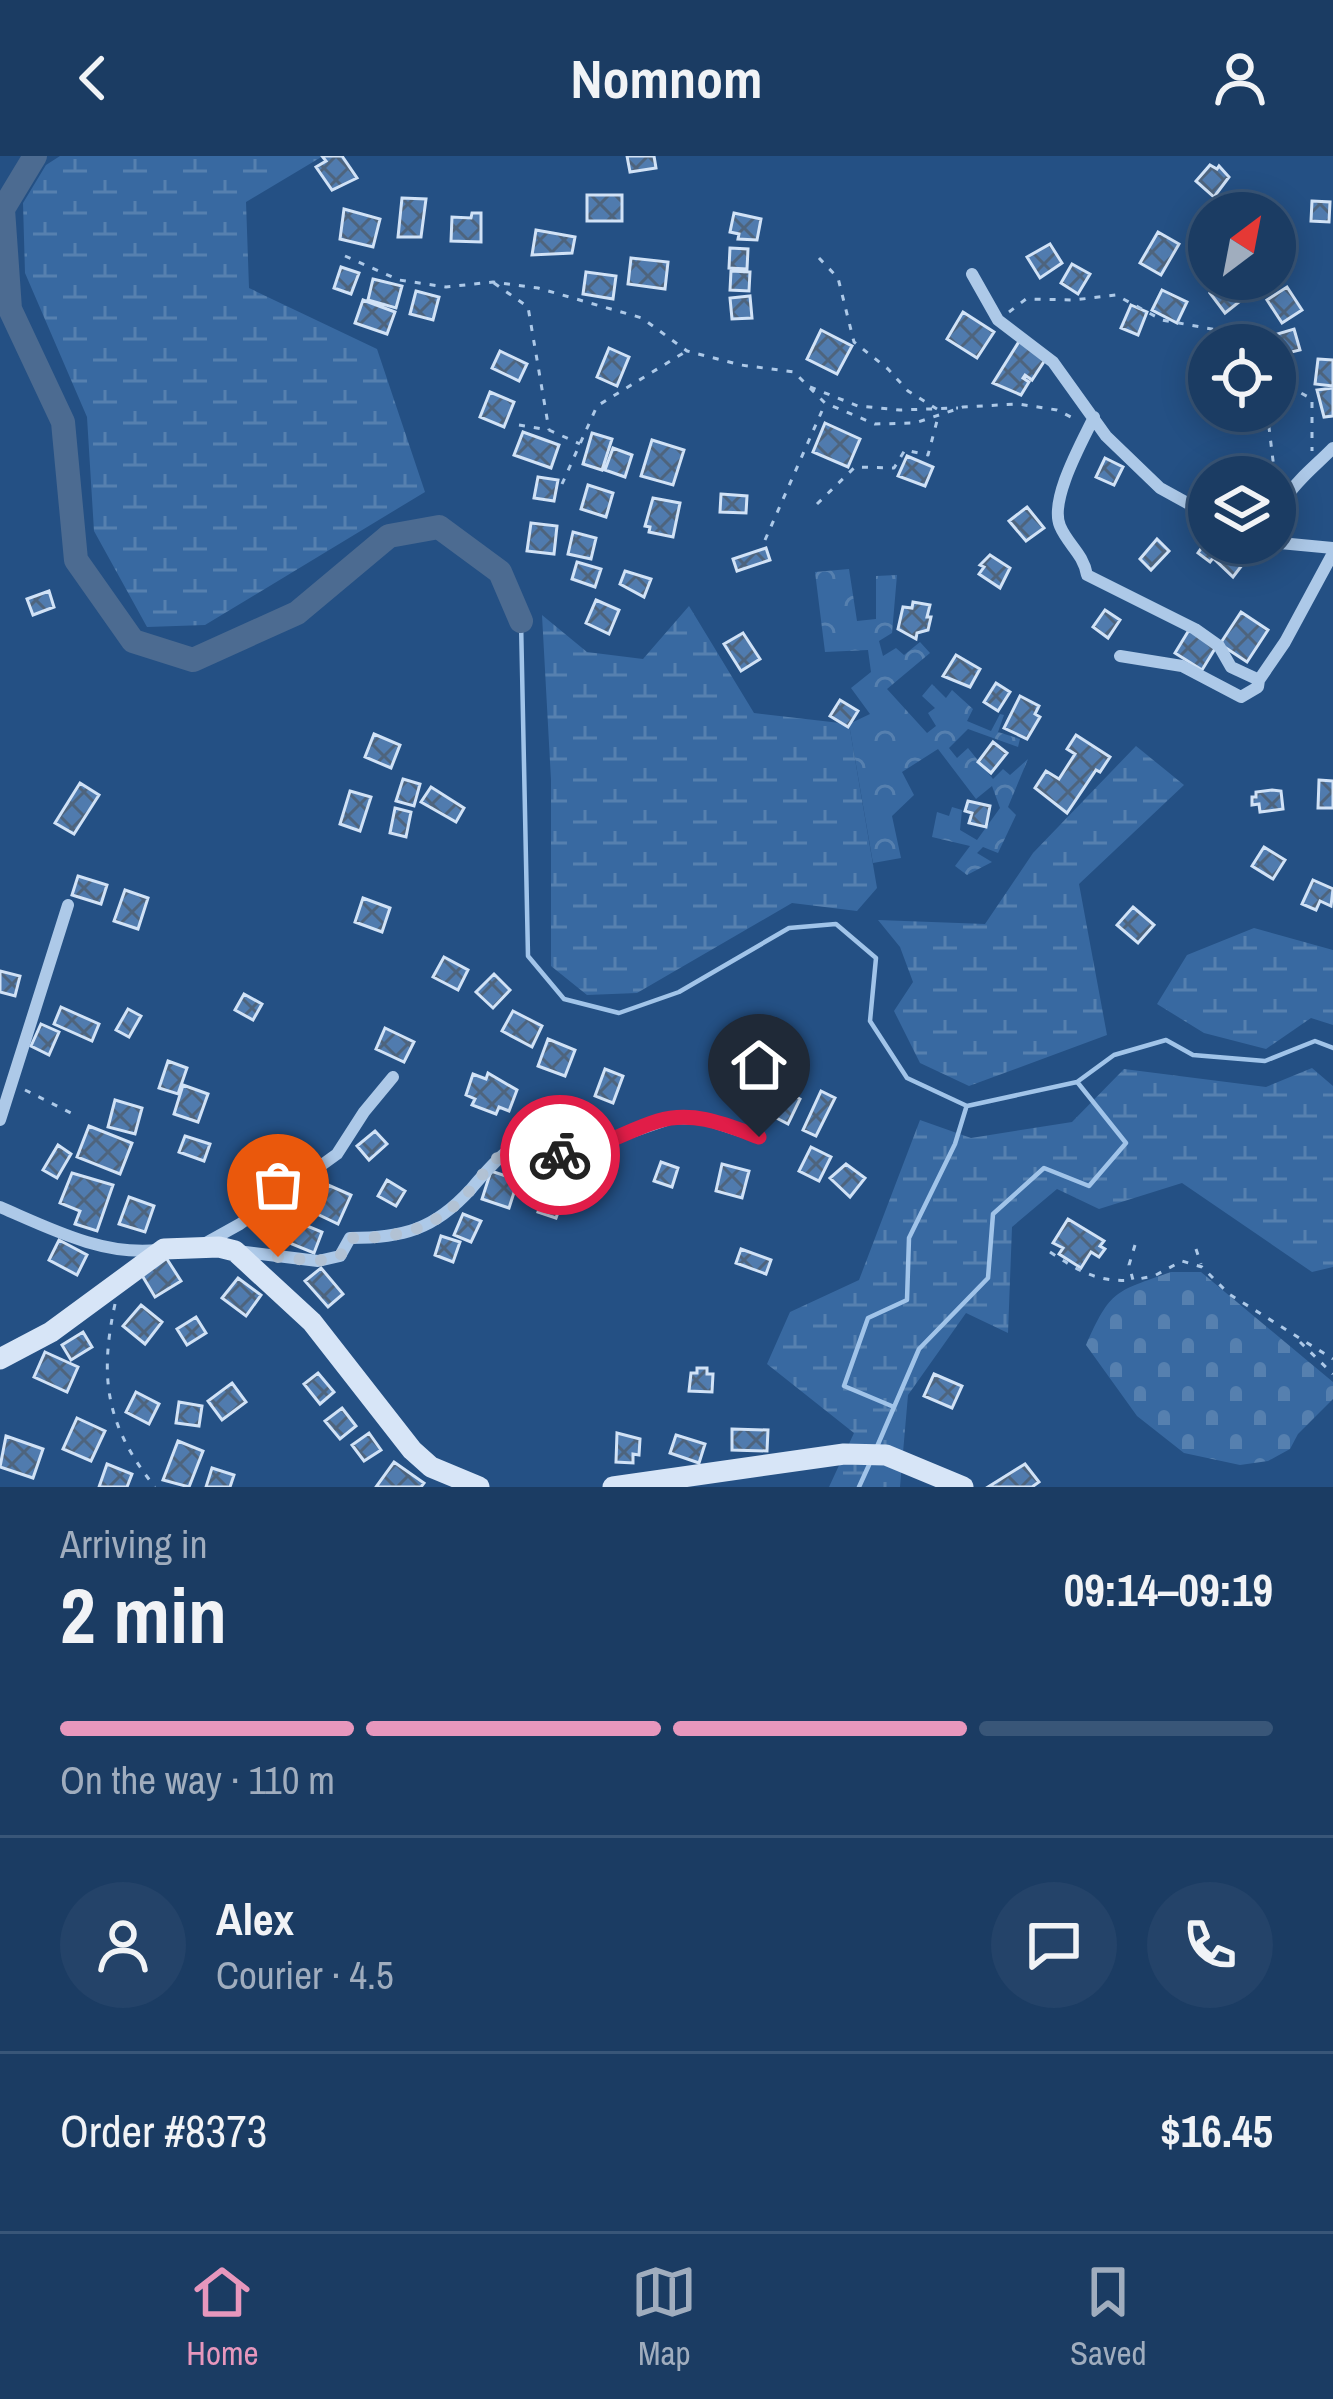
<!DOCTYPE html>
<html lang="en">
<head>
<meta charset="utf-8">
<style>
	body { margin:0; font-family:"Archivo Narrow",sans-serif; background:#244369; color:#f1f3f6; height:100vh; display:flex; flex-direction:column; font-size:45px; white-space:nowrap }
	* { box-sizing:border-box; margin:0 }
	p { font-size:39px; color:#a0adbe }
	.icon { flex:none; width:66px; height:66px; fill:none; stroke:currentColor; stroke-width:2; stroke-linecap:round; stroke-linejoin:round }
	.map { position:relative; height:1331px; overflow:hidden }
	.side { display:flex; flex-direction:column; background:#1b3c63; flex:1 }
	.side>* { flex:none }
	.needle { width:78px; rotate:32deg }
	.controls { position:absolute; left:1188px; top:36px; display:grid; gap:24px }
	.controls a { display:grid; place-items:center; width:108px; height:108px; border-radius:50%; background:#1b3c63; box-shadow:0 6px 30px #0003,0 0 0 3px #395678; font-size:60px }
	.pin { position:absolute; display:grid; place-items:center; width:102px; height:102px; color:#fff; margin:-123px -51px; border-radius:50% 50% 50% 0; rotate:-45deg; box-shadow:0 0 12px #0007 }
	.pin .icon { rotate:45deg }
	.courier { position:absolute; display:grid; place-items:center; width:120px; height:120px; margin:-60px; border:9px solid #e11d48; border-radius:50%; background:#fff; color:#222; box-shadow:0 3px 15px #0007 }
	.head em { font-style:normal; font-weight:700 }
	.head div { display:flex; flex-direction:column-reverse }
	.head { display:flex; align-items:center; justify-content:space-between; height:204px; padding:0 60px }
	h1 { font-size:78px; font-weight:700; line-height:90px }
	.bar { display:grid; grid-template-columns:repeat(4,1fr); gap:18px 12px; align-content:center; height:144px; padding:0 60px }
	.bar i { height:15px; border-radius:9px; background:#395678 }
	.bar .selected { background:#e797bd }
	.bar p { grid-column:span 4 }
	.line { display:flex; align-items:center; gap:30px; padding:0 60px; border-top:3px solid #395678 }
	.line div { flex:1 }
	.round { display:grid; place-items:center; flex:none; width:126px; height:126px; border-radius:63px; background:#244369 }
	header { display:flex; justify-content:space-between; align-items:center; height:156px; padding:0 60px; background:#1b3c63; font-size:54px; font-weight:700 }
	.tab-bar { display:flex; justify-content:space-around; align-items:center; height:168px; border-top:3px solid #395678; background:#1b3c63; font-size:33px; color:#a0adbe }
	.tab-bar a { display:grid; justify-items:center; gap:6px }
	.tab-bar .selected { color:#e797bd }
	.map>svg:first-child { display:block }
</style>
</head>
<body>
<header><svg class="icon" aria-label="back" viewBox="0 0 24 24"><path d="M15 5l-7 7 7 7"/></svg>Nomnom<svg class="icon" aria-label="person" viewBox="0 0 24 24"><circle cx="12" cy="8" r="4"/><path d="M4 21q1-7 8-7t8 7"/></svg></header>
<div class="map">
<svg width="1333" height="1331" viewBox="0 0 1333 1331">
	<defs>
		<pattern id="forest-crowns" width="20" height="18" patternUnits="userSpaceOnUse" patternTransform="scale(3)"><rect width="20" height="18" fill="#3869a1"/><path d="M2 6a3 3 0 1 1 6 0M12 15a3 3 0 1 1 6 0" fill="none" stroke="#5680af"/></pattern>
		<pattern id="wetland-marsh" width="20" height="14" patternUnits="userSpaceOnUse" patternTransform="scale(3)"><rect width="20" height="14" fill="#3869a1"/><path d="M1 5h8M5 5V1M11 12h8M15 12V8" fill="none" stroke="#5680af"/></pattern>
		<pattern id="cemetery-stones" width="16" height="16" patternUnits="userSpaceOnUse" patternTransform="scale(3)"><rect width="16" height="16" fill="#3869a1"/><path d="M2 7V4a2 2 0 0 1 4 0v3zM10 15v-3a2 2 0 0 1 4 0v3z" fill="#5680af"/></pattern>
		<pattern id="building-cross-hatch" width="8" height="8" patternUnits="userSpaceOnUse" patternTransform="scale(3)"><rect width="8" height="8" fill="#507bae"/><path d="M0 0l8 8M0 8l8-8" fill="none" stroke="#4e647d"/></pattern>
	</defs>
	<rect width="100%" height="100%" fill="#245084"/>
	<path fill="url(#forest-crowns)" d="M849 413 857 465 876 463V420L897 419 892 477 879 485 883 500 896 492 904 499 920 486 930 497 887 533 927 577 936 570 928 557 935 552 922 540 932 528 946 542 952 534 973 553 967 565 991 575 1000 558 1004 559 998 576 1020 583 1018 591 968 573 949 592 957 602 968 592 993 623 1003 613 1010 619 1028 603 1008 651 1016 659 998 697 983 691 977 697 992 706 967 719 955 710 970 690 932 681 937 656 949 660 952 651 962 654 960 674 977 684 1000 652 992 630 976 643 938 593 902 616 914 639 892 660 901 702 873 707 849 568 870 558 851 532 871 516 868 494 825 496 815 416Z"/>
	<path fill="url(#wetland-marsh)" d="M60 0H323L246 46 249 132 377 193 425 336 205 469 147 471 94 375 87 261 25 117 23 47 46 9Z
		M689 450 754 557 849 568 877 732 857 755 792 747 637 837 587 839 551 810V624L542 459 587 496 643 503Z
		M1136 590 1184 629 1079 728 1107 879 969 930 920 907 894 855 913 826 900 791 878 764 985 768 1033 697Z
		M1254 772 1333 794V869L1311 862 1266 893 1204 877 1157 848 1187 799Z
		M1312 912 1333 930V1111L1312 1116 1182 1027 1099 1053 1057 1033 1012 1071 1008 1177 966 1157 908 1239 900 1331H829L854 1277 767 1208 790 1156 859 1124 920 964 971 982 1072 966 1124 913 1266 931Z"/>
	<path fill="url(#cemetery-stones)" d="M1171 1116H1201L1333 1226V1243L1298 1278 1290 1293 1268 1305 1240 1309 1184 1297 1137 1260 1086 1189C1111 1133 1115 1136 1171 1116Z"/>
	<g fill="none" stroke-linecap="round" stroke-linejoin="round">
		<path stroke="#a1c4e9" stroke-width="4.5" d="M521 465 528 800 564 843 619 857 679 836 789 772 836 768 876 802 870 865 907 922 967 950 1077 926 1114 899 1166 884 1193 899 1265 905 1315 885 1333 892
			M894 1251 844 1230 868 1162 907 1144 909 1082 955 988 966 952
			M876 1293 919 1193 988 1122 993 1058 1044 1012 1089 1030 1126 987 1078 927
			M859 1331 869 1309"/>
		<path stroke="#4c6b91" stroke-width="24" d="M35 0 3 53 10 153 63 266 76 404 133 485 193 504 297 457 389 380 439 371 500 416 521 465"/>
	</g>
	<path fill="url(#building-cross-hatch)" stroke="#d1e2f6" stroke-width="3" d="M322 0H342L357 22 332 34 316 11 326 5Z
		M627 0H654L656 12 630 16Z
		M1210 9 1217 13 1219 10 1229 21 1214 41 1196 25Z
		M587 39H622V65H587Z
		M402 42 426 43 421 81H398Z
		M1312 45 1330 46 1329 66 1311 65Z
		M344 53 380 63 373 91 340 83Z
		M472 57H481V86L451 85 452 61 471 62Z
		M734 57 761 63 757 84 738 83 739 78 730 76Z
		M536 74 575 81 572 97 532 99Z
		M1158 76 1179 88 1161 119 1140 107Z
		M1050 88 1062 107 1040 122 1027 101Z
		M730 92 748 93 747 113 729 112Z
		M631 102 668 106 665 133 628 128Z
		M1072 108 1090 118 1078 138 1061 127Z
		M341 111 359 117 351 138 334 132Z
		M731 115 750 116 749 135 730 134Z
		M586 116 616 120 613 143 583 138Z
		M373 123 402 130 396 152 368 144Z
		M1229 123 1244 142 1225 157 1210 137Z
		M1287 131 1302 154 1282 167 1267 144Z
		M1162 134 1187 146 1177 167 1152 154Z
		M416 135 439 141 433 164 410 158Z
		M750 140 752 162 732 163 730 142Z
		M363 144 395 156 387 178 355 167Z
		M1131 149 1147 156 1138 179 1121 172Z
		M963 156 994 176 977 202 947 183Z
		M1294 173 1300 194 1279 199 1274 179Z
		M821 174 852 190 837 218 807 203Z
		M1020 184 1047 201 1032 224 1025 219 1023 222 1029 226 1021 239 993 227Z
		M609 192 629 201 617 230 597 221Z
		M500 195 527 208 519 225 492 212Z
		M1318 203 1333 204V230L1315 228Z
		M1333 232V260L1324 261 1317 234Z
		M490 236 514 246 504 271 480 261Z
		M825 267 860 283 848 311 813 296Z
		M523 276 559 289 551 312 514 299Z
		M592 277 612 283 602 314 583 308Z
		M652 284 684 294 673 329 641 320Z
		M613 292 632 299 625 321 605 314Z
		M907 300 933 311 925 330 898 320Z
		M1105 302 1123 311 1114 329 1096 321Z
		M538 321 558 324 554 345 534 342Z
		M588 329 613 337 606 361 581 353Z
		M721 338 747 340 746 357 720 356Z
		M653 342 680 347 673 381 649 376 650 371 645 370Z
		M1027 351 1044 372 1026 385 1009 365Z
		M531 367 557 370 554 398 527 395Z
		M573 376 596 382 591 403 568 398Z
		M1209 381V387H1231L1249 400 1233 421 1213 402 1210 406 1198 397Z
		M1157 383 1169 395 1151 414 1140 403Z
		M766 392 770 404 737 415 733 403Z
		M990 399 1010 412 1000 432 979 418 984 411 980 409Z
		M577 406 601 413 595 431 572 423Z
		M625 415 651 423 644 441 620 428Z
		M49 435 54 451 33 459 27 443Z
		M596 444 619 454 609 478 586 467Z
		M913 446 930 449 927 461H931L928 474 917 477 916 483 898 473 903 451 912 452Z
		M1105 454 1120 464 1108 482 1093 471Z
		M1241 456 1268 474 1247 506 1220 488Z
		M1189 474 1216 491 1202 514 1175 497Z
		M743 477 760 503 741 515 724 488Z
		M956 499 980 513 970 531 943 520Z
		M996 527 1010 536 998 555 984 546Z
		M1020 540 1039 550 1035 558 1040 561 1027 583 1004 572Z
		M840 544 858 555 848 571 830 560Z
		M374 578 400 589 391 612 365 601Z
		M1076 579 1110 601 1100 616 1096 614 1067 657 1035 632 1046 615 1059 623 1075 598 1067 593Z
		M993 586 1007 597 991 617 978 606Z
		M403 623 420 628 414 650 396 645Z
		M1319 624 1333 625V652H1318Z
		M80 627 99 639 74 678 55 667Z
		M431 631 464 652 456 666 421 646Z
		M1272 634 1281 635 1283 653 1260 656 1259 648 1252 649V641H1256V636Z
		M350 635 371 641 360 675 340 668Z
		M968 645 990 650 986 671 969 667 972 657 965 655Z
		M395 652 411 656 406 681 390 677Z
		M1264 691 1285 704 1273 723 1252 710Z
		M78 720 107 729 101 748 72 739Z
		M1313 724 1333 733 1331 750 1320 745 1316 754 1302 748Z
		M125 734 148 742 138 773 114 765Z
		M363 742 390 752 382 776 355 766Z
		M1133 751 1154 769 1138 787 1117 769Z
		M444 801 468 814 458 834 433 821Z
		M0 815 20 820 15 840 0 836Z
		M494 818 510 834 493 852 476 836Z
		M244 838 262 848 253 864 235 854Z
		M61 851 99 868 92 885 54 868Z
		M128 853 141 860 129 881 116 874Z
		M513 855 542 870 532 891 502 875Z
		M41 868 59 876 49 899 31 890Z
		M385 872 414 886 404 906 376 893Z
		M548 883 575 894 565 920 538 910Z
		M168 905 187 912 178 938 159 932Z
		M747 909 772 920 757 952 733 941 736 935 733 934Z
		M605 913 623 920 613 947 595 940Z
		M488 917 517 934 509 955 499 951 496 958 472 949 475 943 466 939 473 918 486 923Z
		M774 928 800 943 788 968 761 954Z
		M183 929 208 938 198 966 174 958Z
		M821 935 835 942 816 980 803 974Z
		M115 944 142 952 135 978 108 971Z
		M89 970 132 987 120 1018 77 1001Z
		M375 975 387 988 369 1004 357 990Z
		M185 980 210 988 204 1005 179 996Z
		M58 989 71 998 57 1022 43 1014Z
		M811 991 831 1001 819 1025 799 1015Z
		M661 1006 678 1012 672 1031 654 1025Z
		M722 1008 749 1015 742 1042 716 1035Z
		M846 1008 865 1022 850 1041 830 1022Z
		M491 1015 518 1024 509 1052 482 1043Z
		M72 1017 113 1029 97 1075 75 1068 80 1055 60 1047Z
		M387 1024 405 1035 396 1050 378 1040Z
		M328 1029 351 1039 338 1068 315 1057Z
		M546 1034 564 1040 556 1062 538 1056Z
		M129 1041 154 1050 145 1076 119 1068Z
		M463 1058 481 1065 471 1086 454 1079Z
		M1068 1063 1104 1085 1100 1090 1105 1093 1099 1101 1091 1096 1081 1112 1059 1098 1063 1092 1053 1087Z
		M295 1065 322 1076 314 1097 287 1086Z
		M441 1080 460 1086 453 1106 435 1099Z
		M59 1084 87 1099 77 1119 49 1104Z
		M741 1093 771 1104 766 1118 736 1107Z
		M165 1100 181 1125 155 1141 140 1116Z
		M321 1112 343 1138 328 1151 305 1125Z
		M238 1122 261 1139 246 1160 222 1142Z
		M141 1149 162 1166 145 1188 123 1170Z
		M196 1161 206 1177 187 1189 177 1173Z
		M83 1176 92 1191 71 1204 62 1189Z
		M45 1196 78 1211 67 1236 34 1221Z
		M697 1212H707V1218H713L712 1236 689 1235 691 1217H697Z
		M318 1217 334 1236 320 1248 304 1228Z
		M934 1218 962 1230 952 1252 924 1240Z
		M232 1227 246 1246 222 1264 208 1245Z
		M136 1236 159 1248 149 1268 126 1256Z
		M179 1246 202 1250 199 1270 176 1267Z
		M342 1252 356 1270 340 1283 325 1265Z
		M77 1262 105 1275 91 1305 63 1293Z
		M732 1273 768 1274 767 1295 732 1294Z
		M369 1277 381 1294 364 1305 352 1289Z
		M617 1277 640 1283 639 1299 633 1298V1307L616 1306Z
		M676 1279 705 1288 699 1307 670 1297Z
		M6 1280 43 1293 33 1322 0 1311Z
		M178 1285 203 1295 189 1331 163 1324Z
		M394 1306 424 1327 421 1331H376Z
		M107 1308 132 1318 127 1331H99Z
		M1025 1308 1039 1326 1032 1331H988Z
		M212 1312 234 1319 230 1331H206Z"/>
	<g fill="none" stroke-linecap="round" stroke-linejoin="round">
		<path stroke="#adc9e8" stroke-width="3" stroke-dasharray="6 9" stroke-linecap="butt" d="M345 100 399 124 446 131 493 126 538 132 642 162 687 195 741 209 794 216 825 247 875 268 915 267 963 251 1018 248 1057 254 1077 264
			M819 102 838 122 854 186 888 213 908 235 937 253
			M494 127 528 151 549 274
			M1009 156 1026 143 1074 144 1116 139 1162 164 1223 175 1236 189
			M1275 223 1312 243V295
			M810 231 858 250 900 254 958 252
			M1267 255 1275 321
			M519 269 549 274 580 288
			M562 328 597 250 685 196
			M817 348 855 311 894 312 905 294 928 299 938 261
			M765 384 825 248
			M25 934 75 959
			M1135 1089 1129 1109 1133 1124 1154 1120 1182 1105 1202 1111 1229 1138 1333 1203
			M1196 1093 1201 1108
			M1050 1096C1077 1114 1098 1127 1131 1124
			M115 1148C99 1222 106 1270 155 1331
			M1300 1186 1333 1218"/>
		<path stroke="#adc9e8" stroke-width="12" d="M972 118 998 164 1053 206 1106 280 1160 332 1209 359
			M1094 261C1082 286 1049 344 1060 370 1068 389 1083 397 1087 419L1195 473 1219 490 1231 511 1259 524 1258 531 1241 541 1182 510 1120 500
			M1277 383 1280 387 1333 392
			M1280 387C1266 345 1307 319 1333 292
			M1259 524 1285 486 1333 397
			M0 964 68 749
			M0 1051C51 1073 103 1100 158 1094
			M204 1088 240 1068 337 998 364 956 393 921
			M237 1095 318 1105 340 1100 350 1082C402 1082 434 1074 471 1033 482 1020 492 1008 505 997L529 994 567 998 672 962 704 963 759 981"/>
		<path stroke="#d7e5f7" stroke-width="21" d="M0 1203 51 1176 164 1093 219 1091 235 1095 312 1166 412 1294 431 1311 479 1331
			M613 1331 844 1298 886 1299 963 1331"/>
	</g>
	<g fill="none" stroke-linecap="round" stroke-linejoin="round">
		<path stroke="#b2c2d4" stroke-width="12" stroke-dasharray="0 21.6" d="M278 1101 318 1105 340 1100 350 1082C403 1082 436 1073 473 1031 482 1020 492 1003 505 997 523 989 542 999 560 999"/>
		<path stroke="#e11d48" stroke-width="15" d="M560 999C596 995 625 975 658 965 693 954 727 969 759 981"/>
	</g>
</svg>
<div class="controls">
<a><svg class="needle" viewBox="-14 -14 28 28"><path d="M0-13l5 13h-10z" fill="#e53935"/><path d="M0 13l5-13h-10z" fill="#a0adbe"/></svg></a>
<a><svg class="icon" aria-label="locate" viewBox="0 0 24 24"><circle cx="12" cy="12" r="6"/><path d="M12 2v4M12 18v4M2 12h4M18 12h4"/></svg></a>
<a><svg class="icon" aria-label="layers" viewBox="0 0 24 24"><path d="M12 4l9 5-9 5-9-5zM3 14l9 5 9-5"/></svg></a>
</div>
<div class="pin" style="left:278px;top:1101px;background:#ea580c"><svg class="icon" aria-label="bag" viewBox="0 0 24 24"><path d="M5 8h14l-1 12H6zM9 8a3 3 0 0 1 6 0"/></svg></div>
<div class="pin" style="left:759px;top:981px;background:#1f2937"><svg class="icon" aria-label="home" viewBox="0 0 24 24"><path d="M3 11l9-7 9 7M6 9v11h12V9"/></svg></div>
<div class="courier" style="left:560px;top:999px"><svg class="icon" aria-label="bike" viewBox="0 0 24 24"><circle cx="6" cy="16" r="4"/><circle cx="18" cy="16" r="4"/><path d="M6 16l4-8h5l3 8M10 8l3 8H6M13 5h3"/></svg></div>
</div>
<section class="side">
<div class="head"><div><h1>2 min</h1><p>Arriving in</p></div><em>09:14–09:19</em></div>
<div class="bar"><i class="selected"></i><i class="selected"></i><i class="selected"></i><i></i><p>On the way · 110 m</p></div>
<div class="line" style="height:216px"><a class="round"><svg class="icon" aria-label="person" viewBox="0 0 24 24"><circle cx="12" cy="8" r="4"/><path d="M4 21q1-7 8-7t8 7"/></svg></a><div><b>Alex</b><p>Courier · 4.5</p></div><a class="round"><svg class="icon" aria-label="chat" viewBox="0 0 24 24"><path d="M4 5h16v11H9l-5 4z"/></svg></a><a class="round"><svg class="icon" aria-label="phone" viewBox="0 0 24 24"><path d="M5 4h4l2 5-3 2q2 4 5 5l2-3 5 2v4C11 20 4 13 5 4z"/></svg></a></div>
<div class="line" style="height:156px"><div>Order #8373</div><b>$16.45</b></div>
</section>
<nav class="tab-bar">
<a class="selected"><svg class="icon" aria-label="home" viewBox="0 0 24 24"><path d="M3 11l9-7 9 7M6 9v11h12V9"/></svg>Home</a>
<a><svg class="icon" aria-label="map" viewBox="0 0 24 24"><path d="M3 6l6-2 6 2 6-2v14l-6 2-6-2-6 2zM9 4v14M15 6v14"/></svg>Map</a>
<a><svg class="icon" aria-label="saved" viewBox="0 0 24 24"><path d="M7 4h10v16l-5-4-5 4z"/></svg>Saved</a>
</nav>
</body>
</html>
